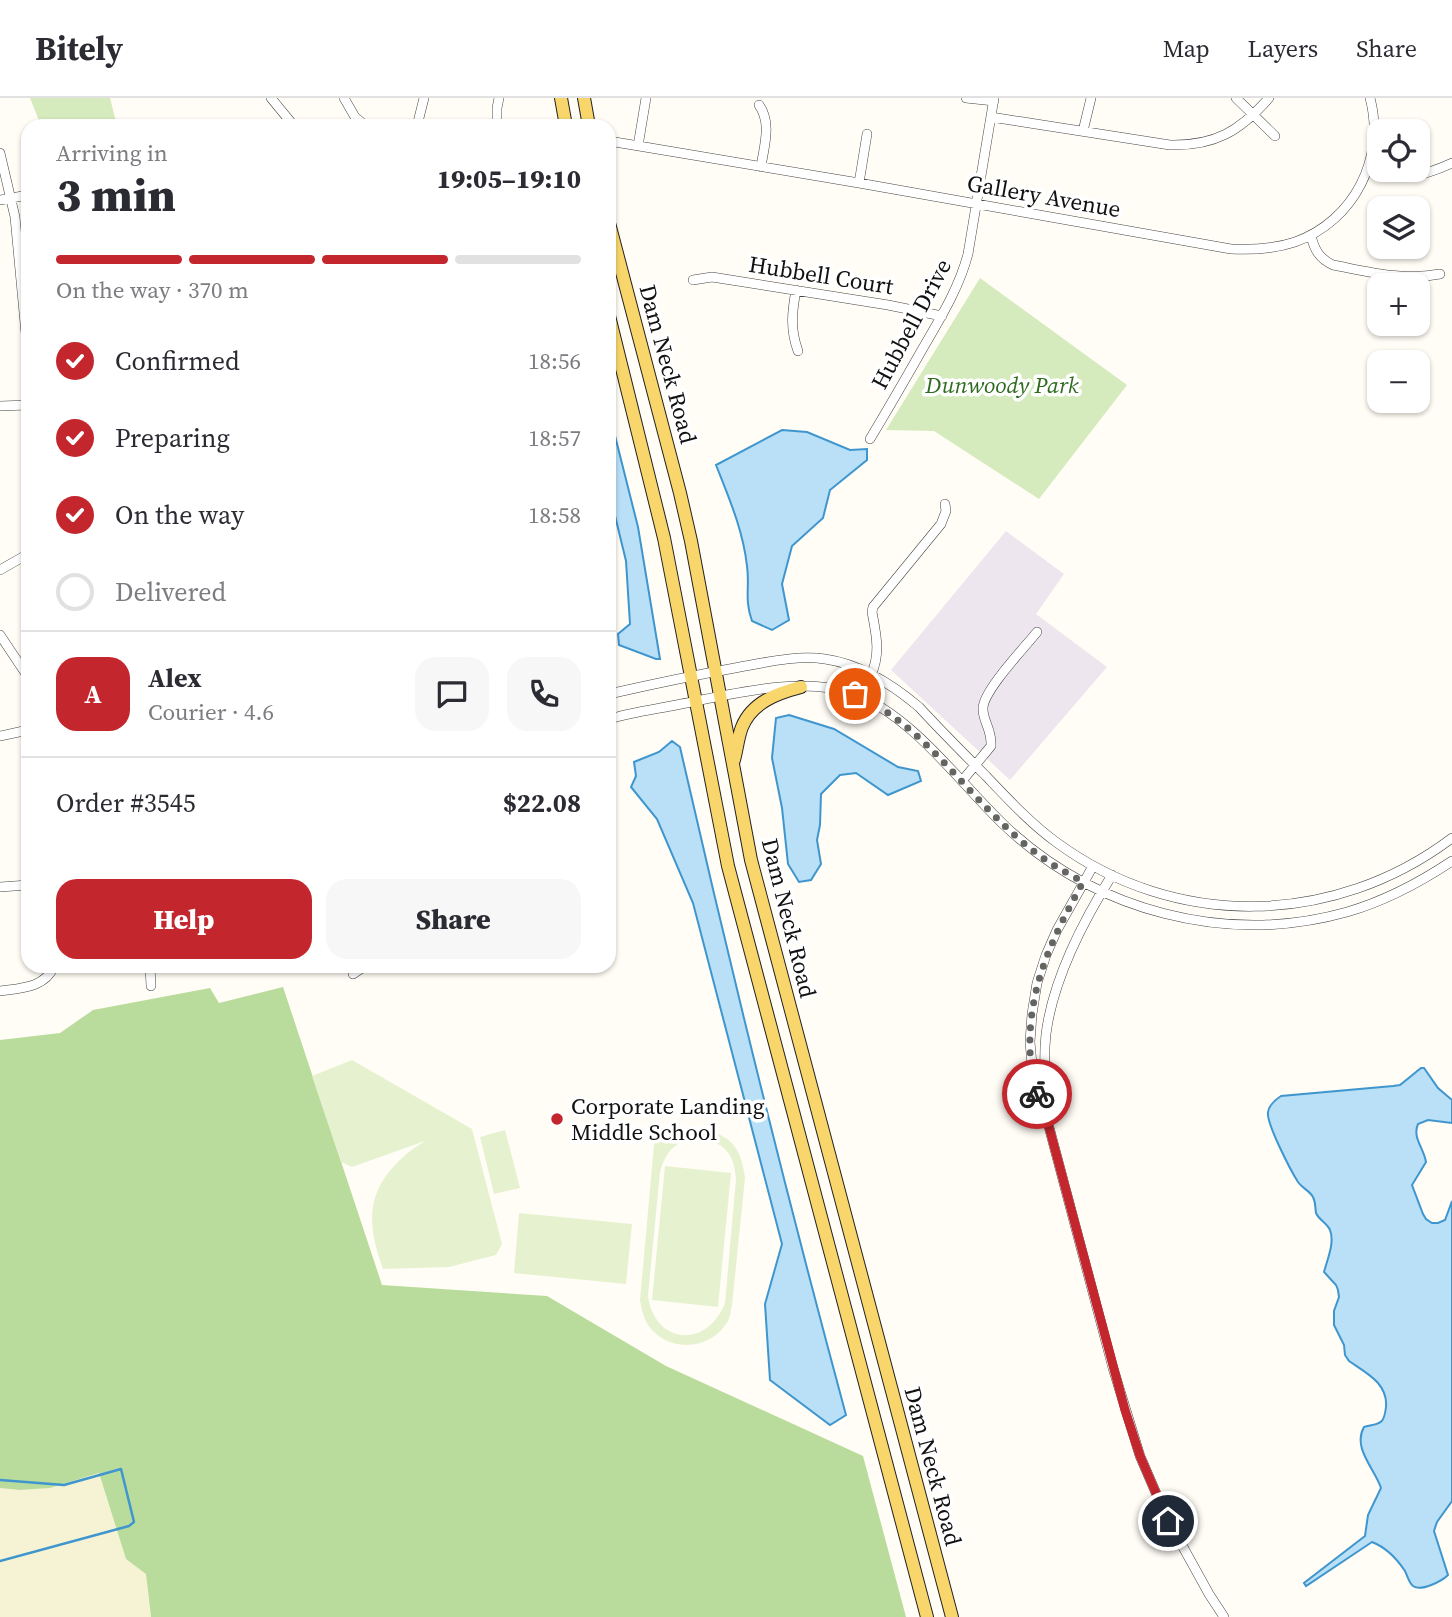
<!DOCTYPE html>
<html lang="en">
<head>
<meta charset="utf-8">
<style>
	body { margin:0; font-family:"Source Serif 4",serif; background:#f7f7f7; color:#2b2b33; height:100vh; display:flex; flex-direction:column; font-size:26px; white-space:nowrap }
	* { box-sizing:border-box; margin:0 }
	p { font-size:23px; color:#7c7c81 }
	.icon { flex:none; width:38px; height:38px; fill:none; stroke:currentColor; stroke-width:2; stroke-linecap:round; stroke-linejoin:round }
	.map { position:relative; flex:1; overflow:hidden }
	.sheet { position:absolute; left:21px; top:21px; width:595px; height:854px; display:flex; flex-direction:column; background:#fff; border-radius:21px; box-shadow:0 2px 5px #0004 }
	.sheet>* { flex:none }
	.fabs { position:absolute; left:1367px; top:21px; display:grid; gap:14px }
	.fabs a { display:grid; place-items:center; width:63px; height:63px; border-radius:14px; background:#fff; box-shadow:0 2px 5px #0004; font-size:35px }
	.pin { position:absolute; display:grid; place-items:center; width:60px; height:60px; color:#fff; margin:-30px; border:4px solid #fff; border-radius:50%; box-shadow:0 2px 7px #0007 }
	.courier { position:absolute; display:grid; place-items:center; width:70px; height:70px; margin:-35px; border:5px solid #c4262e; border-radius:50%; background:#fff; color:#222; box-shadow:0 2px 9px #0007 }
	.overview em { font-style:normal; font-weight:800 }
	.overview div { display:flex; flex-direction:column-reverse }
	.overview { display:flex; align-items:center; justify-content:space-between; height:119px; padding:0 35px }
	h1 { font-size:46px; font-weight:800; line-height:52px }
	.bar { display:grid; grid-template-columns:repeat(4,1fr); gap:10px 7px; align-content:center; height:84px; padding:0 35px }
	.bar i { height:9px; border-radius:5px; background:#e1e1e2 }
	.bar .current { background:#c4262e }
	.bar p { grid-column:span 4 }
	.line { display:flex; align-items:center; gap:18px; padding:0 35px; border-top:2px solid #e1e1e2 }
	.line div { flex:1 }
	.round { display:grid; place-items:center; flex:none; width:74px; height:74px; border-radius:21px; background:#f7f7f7 }
	ol { padding:0 35px; list-style:none }
	li { display:flex; align-items:center; gap:21px; height:77px }
	li p { margin-inline-start:auto }
	li .icon { padding:7px; border-radius:50%; background:#c4262e; color:#fff; stroke-width:4 }
	li:last-child { color:#7c7c81 }
	li i { width:38px; height:38px; border:4px solid #e1e1e2; border-radius:50% }
	.cta { display:flex; gap:14px; margin-top:auto; padding:14px 35px }
	.cta a { flex:1; height:80px; border-radius:21px; background:#c4262e; color:#fff; font-size:28px; font-weight:800; line-height:80px; text-align:center }
	.cta a+a { background:#f7f7f7; color:#2b2b33 }
	header { display:flex; align-items:center; gap:42px; box-sizing:border-box; height:98px; padding:0 35px; background:#fff; border-bottom:2px solid #e1e1e2 }
	header strong { font-size:33px }
	nav { display:flex; gap:38px; margin-inline-start:auto; font-size:24px }
	.map>svg:first-child { display:block }
</style>
</head>
<body>
<header>
<strong>Bitely</strong>
<nav><a>Map</a><a>Layers</a><a>Share</a></nav>
</header>
<div class="map">
<svg width="1452" height="1519" viewBox="0 0 1452 1519">
	<rect width="100%" height="100%" fill="#fffdf5"/>
	<path fill="#eee6ef" d="M1006 433 1064 476 1036 516 1107 569 1010 682 891 572Z"/>
	<path fill="#f6f3d4" d="M99 1375 126 1461 146 1475 151 1519H0V1390L20 1392 50 1390Z"/>
	<path fill="#d5ebbd" d="M30 0H110L117 28H54L40 25Z
		M980 180 1127 287 1039 401 934 333 886 332Z"/>
	<path fill="#b9dc9c" d="M283 889 382 1187 547 1198 666 1268 863 1358 906 1519H151L146 1476 126 1461 99 1375 50 1390 20 1392 0 1390V942L60 935 93 912 210 890 219 905Z"/>
	<path fill="#e6f2cf" fill-rule="evenodd" d="M352 962 472 1031 502 1146 496 1157 449 1169 383 1171C367 1127 365 1094 402 1060 409 1053 418 1048 425 1043L352 1069 341 1064 312 978Z
		M702 1030C732 1039 741 1049 745 1080L732 1207C731 1212 730 1219 728 1223 712 1251 673 1255 652 1232 644 1224 642 1213 640 1202L655 1036 663 1037 662 1043 665 1044 684 1032ZM702 1039C726 1047 734 1056 736 1081L725 1205C707 1251 655 1247 648 1198L660 1074C667 1050 677 1042 702 1039Z
		M505 1032 520 1090 494 1096 480 1039Z
		M665 1068 731 1075 718 1209 652 1202Z
		M519 1115 632 1126 626 1186 514 1175Z"/>
	<path fill="#b9e0f7" stroke="#3f96cf" stroke-width="2" d="M609 314 638 429 660 561H656L619 547 618 536 630 526 626 463 609 393Z
		M782 332 807 334 850 352 867 351V362L830 392 823 420 792 448 782 486 789 522 772 532 752 523C744 501 750 489 747 468 743 432 729 400 716 367Z
		M789 617 834 631 898 669 918 673 921 683 888 697 856 675 840 677 821 696 820 727 817 742 821 766 811 782 799 784 788 766 782 710 772 660 776 620Z
		M672 643 680 649C731 873 786 1095 846 1317L830 1327 770 1282 765 1206 782 1146 693 805 657 721 631 689 636 678 634 664 659 654Z
		M1421 970H1424L1438 990 1452 1002V1025L1428 1022 1418 1026C1412 1040 1424 1050 1426 1064L1412 1087 1423 1116 1426 1121 1432 1125H1438L1445 1122 1452 1103V1403L1437 1424 1434 1433 1448 1477C1442 1483 1421 1494 1413 1488 1409 1485 1407 1477 1405 1473 1397 1461 1385 1449 1372 1444L1306 1488 1304 1485 1365 1438 1368 1417 1381 1390C1375 1371 1352 1350 1364 1329 1380 1325 1384 1327 1386 1309 1388 1285 1366 1275 1349 1263L1345 1257 1344 1247 1334 1227V1213L1339 1199 1338 1192 1336 1187 1324 1174C1327 1162 1335 1145 1330 1132 1327 1125 1319 1122 1316 1115 1315 1110 1316 1105 1313 1099 1310 1093 1302 1090 1298 1084 1291 1073 1266 1025 1268 1014 1269 1007 1275 1002 1281 998L1393 988 1400 987Z"/>
	<g fill="none" stroke-linecap="round" stroke-linejoin="round">
		<path stroke="#3f96cf" stroke-width="2.5" d="M0 1382 64 1387 121 1371 134 1424 129 1428 0 1463"/>
		<defs>
			<path id="minor" d="M271 0 294 28
				M344 0 355 19 366 28
				M966 0 994 3
				M1236 0 1275 38
				M759 7C772 25 764 48 761 69
				M991 19 1170 47C1215 48 1240 33 1269 0
				M417 28 424 0
				M497 28V10L499 0
				M1083 33 1091 0
				M609 43 859 85 1231 151C1252 152 1274 151 1295 144 1354 123 1386 60 1370 0
				M638 48 646 0
				M0 55 15 119 28 257
				M1368 71C1401 84 1421 79 1452 65
				M859 85 867 36
				M0 102 28 97
				M1311 137C1314 152 1320 161 1333 167 1370 174 1403 183 1440 176
				M693 182 712 179 888 207 942 218
				M796 192C792 214 790 231 798 253
				M0 308 28 307
				M870 341C888 311 906 280 923 250 941 219 959 190 968 156L994 0
				M0 472 28 456
				M0 537 28 579
				M871 577C881 555 876 536 872 514L873 509 941 426 946 413 945 406
				M609 596C653 586 696 577 740 569 768 564 797 557 825 561 860 566 893 587 919 609 941 633 964 656 986 678 1008 701 1030 725 1056 744 1175 832 1334 829 1452 740
				M609 621C632 614 657 611 681 606 733 596 803 577 854 596 912 617 960 685 1004 727 1095 813 1226 848 1347 814 1385 803 1419 785 1452 763
				M0 638 28 632
				M962 683 991 648C992 631 983 624 983 611 982 594 1025 549 1037 534
				M1093 768 1057 832 1046 857 1037 885 1032 916 1030 944 1034 989 1049 1029 1113 1270 1140 1358 1162 1409 1178 1440 1209 1496 1224 1519
				M0 789 28 787
				M150 868 151 888
				M353 876 365 868
				M0 893C21 890 45 890 54 868
				M1048 1017C1046 990 1043 963 1046 936 1053 881 1082 825 1112 777"/>
			<path id="major" d="M561 0 566 28
				M584 0 589 28
				M609 125 680 395 691 443 751 762 952 1519
				M609 218 664 440 728 768 927 1519
				M734 662C737 651 738 639 742 629 752 604 778 595 801 589"/>
		</defs>
		<use href="#minor" stroke="#444" stroke-width="10"/>
		<use href="#major" stroke="#222" stroke-width="14"/>
		<use href="#minor" stroke="#fff" stroke-width="9"/>
		<use href="#major" stroke="#f9d66b" stroke-width="12"/>
	</g>
	<g fill="none" stroke-linecap="round" stroke-linejoin="round">
		<path stroke="#646461" stroke-width="7" stroke-dasharray="0 12.6" d="M855 596C917 624 956 682 1004 727 1017 740 1031 752 1046 762 1057 770 1071 777 1083 784 1053 839 1028 888 1030 953 1031 967 1032 983 1037 996"/>
		<path stroke="#c4262e" stroke-width="9" d="M1037 996 1049 1029 1125 1312 1140 1358 1168 1423"/>
	</g>
	<circle fill="#c4262e" stroke="#fff" stroke-width="2.5" cx="557" cy="1021" r="7"/>
	<g text-anchor="middle" stroke-width="7" stroke-linejoin="round" paint-order="stroke">
		<g font-size="23" fill="#111" stroke="#fff">
			<text transform="translate(1044 98) rotate(10)" y="8">Gallery Avenue</text>
			<text transform="translate(821 177) rotate(9)" y="8">Hubbell Court</text>
			<text transform="translate(911 226) rotate(-62)" y="8">Hubbell Drive</text>
			<text transform="translate(668 266) rotate(75)" y="8">Dam Neck Road</text>
			<text transform="translate(789 820) rotate(76)" y="8">Dam Neck Road</text>
			<text transform="translate(933 1368) rotate(75)" y="8">Dam Neck Road</text>
		</g>
		<g font-size="23" font-style="italic" fill="#2f6b1f" stroke="#fff">
			<text x="1002" y="295">Dunwoody Park</text>
		</g>
		<g font-size="23" fill="#111" stroke="#fff" text-anchor="start">
			<text x="571" y="1016">Corporate Landing<tspan x="571" dy="26">Middle School</tspan></text>
		</g>
	</g>
</svg>
<div class="fabs">
<a><svg class="icon" aria-label="locate" viewBox="0 0 24 24"><circle cx="12" cy="12" r="6"/><path d="M12 2v4M12 18v4M2 12h4M18 12h4"/></svg></a>
<a><svg class="icon" aria-label="layers" viewBox="0 0 24 24"><path d="M12 4l9 5-9 5-9-5zM3 14l9 5 9-5"/></svg></a>
<a>+</a>
<a>−</a>
</div>
<div class="pin" style="left:855px;top:596px;background:#ea580c"><svg class="icon" aria-label="bag" viewBox="0 0 24 24"><path d="M5 8h14l-1 12H6zM9 8a3 3 0 0 1 6 0"/></svg></div>
<div class="pin" style="left:1168px;top:1423px;background:#1f2937"><svg class="icon" aria-label="home" viewBox="0 0 24 24"><path d="M3 11l9-7 9 7M6 9v11h12V9"/></svg></div>
<div class="courier" style="left:1037px;top:996px"><svg class="icon" aria-label="bike" viewBox="0 0 24 24"><circle cx="6" cy="16" r="4"/><circle cx="18" cy="16" r="4"/><path d="M6 16l4-8h5l3 8M10 8l3 8H6M13 5h3"/></svg></div>
<section class="sheet">
<div class="overview"><div><h1>3 min</h1><p>Arriving in</p></div><em>19:05–19:10</em></div>
<div class="bar"><i class="current"></i><i class="current"></i><i class="current"></i><i></i><p>On the way · 370 m</p></div>
<ol>
<li><svg class="icon" aria-label="check" viewBox="0 0 24 24"><path d="M5 12l5 5 9-10"/></svg>Confirmed<p>18:56</p></li>
<li><svg class="icon" aria-label="check" viewBox="0 0 24 24"><path d="M5 12l5 5 9-10"/></svg>Preparing<p>18:57</p></li>
<li><svg class="icon" aria-label="check" viewBox="0 0 24 24"><path d="M5 12l5 5 9-10"/></svg>On the way<p>18:58</p></li>
<li><i></i>Delivered</li>
</ol>
<div class="line" style="height:126px"><b class="round" style="background:#c4262e;color:#fff">A</b><div><b>Alex</b><p>Courier · 4.6</p></div><a class="round"><svg class="icon" aria-label="chat" viewBox="0 0 24 24"><path d="M4 5h16v11H9l-5 4z"/></svg></a><a class="round"><svg class="icon" aria-label="phone" viewBox="0 0 24 24"><path d="M5 4h4l2 5-3 2q2 4 5 5l2-3 5 2v4C11 20 4 13 5 4z"/></svg></a></div>
<div class="line" style="height:91px"><div>Order #3545</div><b>$22.08</b></div>
<div class="cta"><a>Help</a><a>Share</a></div>
</section>
</div>
</body>
</html>
